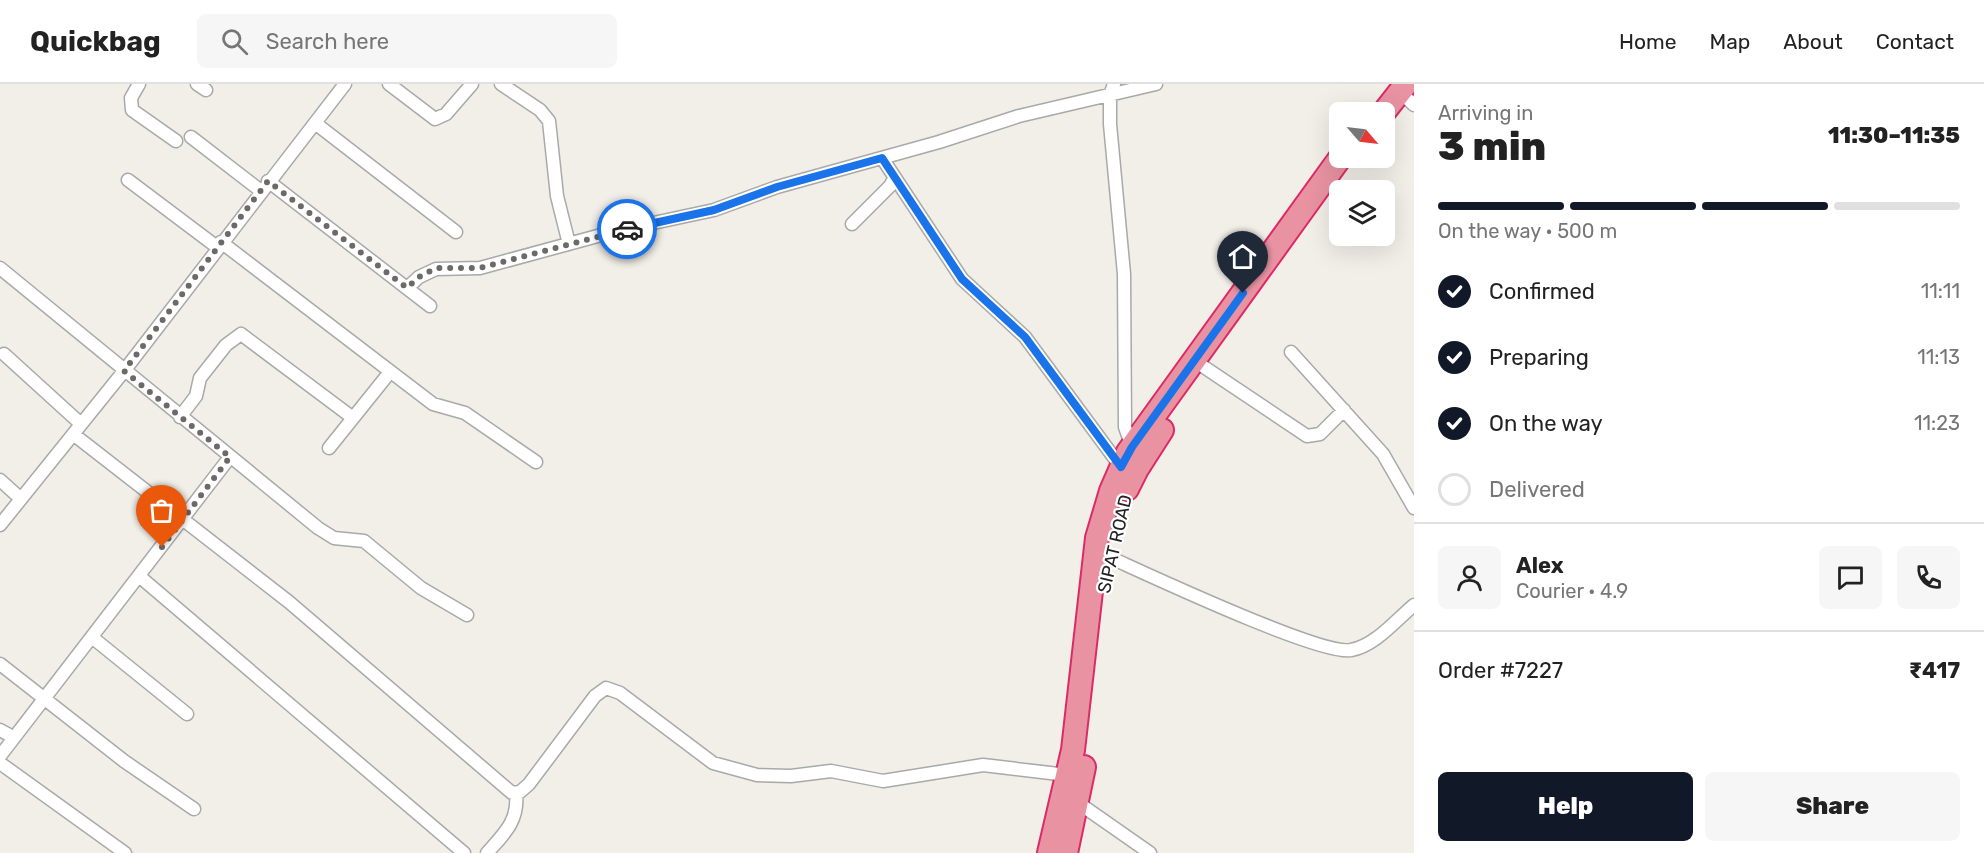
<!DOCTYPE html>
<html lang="en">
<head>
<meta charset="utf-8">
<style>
	body { margin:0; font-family:Rubik,sans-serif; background:#f6f6f6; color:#222; height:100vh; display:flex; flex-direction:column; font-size:22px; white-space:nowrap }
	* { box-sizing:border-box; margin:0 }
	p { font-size:20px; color:#767676 }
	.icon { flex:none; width:33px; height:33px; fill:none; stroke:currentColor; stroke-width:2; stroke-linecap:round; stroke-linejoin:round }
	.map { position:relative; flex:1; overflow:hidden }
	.drawer { display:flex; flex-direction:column; background:#fff; width:570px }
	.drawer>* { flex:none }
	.needle { width:39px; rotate:118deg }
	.controls { position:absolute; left:1329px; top:18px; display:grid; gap:12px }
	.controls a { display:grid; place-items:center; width:66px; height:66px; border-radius:9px; background:#fff; box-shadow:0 6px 24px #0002; font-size:30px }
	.pin { position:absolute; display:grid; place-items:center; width:51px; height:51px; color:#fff; margin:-62px -26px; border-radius:50% 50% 50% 0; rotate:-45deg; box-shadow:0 0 6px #0007 }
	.pin .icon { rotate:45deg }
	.courier { position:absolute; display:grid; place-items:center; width:60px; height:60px; margin:-30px; border:4px solid #1a73e8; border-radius:50%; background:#fff; color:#222; box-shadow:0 2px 8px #0007 }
	.overview em { font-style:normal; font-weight:800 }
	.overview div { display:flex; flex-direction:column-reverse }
	.overview { display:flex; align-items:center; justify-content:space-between; height:102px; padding:0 24px }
	h1 { font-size:39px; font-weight:800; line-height:45px }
	.bar { display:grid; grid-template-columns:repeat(4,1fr); gap:9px 6px; align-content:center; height:72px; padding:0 24px }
	.bar i { height:8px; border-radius:4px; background:#e0e0e0 }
	.bar .selected { background:#111827 }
	.bar p { grid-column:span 4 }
	.line { display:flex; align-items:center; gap:15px; padding:0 24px; border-top:2px solid #e0e0e0 }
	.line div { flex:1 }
	.round { display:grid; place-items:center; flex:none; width:63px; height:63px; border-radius:9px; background:#f6f6f6 }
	ol { padding:0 24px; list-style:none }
	li { display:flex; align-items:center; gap:18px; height:66px }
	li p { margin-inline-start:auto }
	li .icon { padding:6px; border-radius:50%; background:#111827; color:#fff; stroke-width:4 }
	li:last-child { color:#767676 }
	li i { width:33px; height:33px; border:3px solid #e0e0e0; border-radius:50% }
	.cta { display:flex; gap:12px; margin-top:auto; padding:12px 24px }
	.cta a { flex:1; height:69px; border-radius:9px; background:#111827; color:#fff; font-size:24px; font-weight:800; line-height:69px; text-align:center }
	.cta a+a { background:#f6f6f6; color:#222 }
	header { display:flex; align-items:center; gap:36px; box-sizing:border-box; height:84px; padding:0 30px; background:#fff; border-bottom:2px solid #e0e0e0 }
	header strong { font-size:28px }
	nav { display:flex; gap:33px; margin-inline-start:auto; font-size:21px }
	.search { width:420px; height:54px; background:#f6f6f6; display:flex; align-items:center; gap:15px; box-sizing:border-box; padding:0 21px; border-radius:9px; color:#767676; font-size:22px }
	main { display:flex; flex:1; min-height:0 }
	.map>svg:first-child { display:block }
</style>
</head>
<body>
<header>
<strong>Quickbag</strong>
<div class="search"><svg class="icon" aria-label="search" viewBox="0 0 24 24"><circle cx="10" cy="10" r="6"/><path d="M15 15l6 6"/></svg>Search here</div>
<nav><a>Home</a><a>Map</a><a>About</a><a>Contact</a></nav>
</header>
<main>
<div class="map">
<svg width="1414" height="769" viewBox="0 0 1414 769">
	<rect width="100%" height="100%" fill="#f2efe9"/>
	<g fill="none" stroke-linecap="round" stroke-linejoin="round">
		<defs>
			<path id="street" d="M139 0 131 14 132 26 176 57
				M197 0 206 6
				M389 0 435 35 446 30 472 0
				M501 0 540 26 549 37 557 112 569 160
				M1114 0 1110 11V40L1124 190 1125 343 1132 363
				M1400 8 1414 21
				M315 39 456 148
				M191 53 261 107
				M882 74 962 195 1025 253 1121 383
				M128 96 217 163
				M268 97 430 222
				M852 140 890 102 894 95
				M221 158 433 320 465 329 536 378
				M0 184 318 444 334 454 364 457 421 504 467 531
				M407 204 419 193 436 185 480 184 616 147 714 126 777 103 939 58 1019 32 1156 0
				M1291 268 1383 370 1414 424
				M4 270 81 340
				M1204 283 1307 352 1320 350 1344 326
				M180 333 196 312 200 294 226 261 241 250 353 334
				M73 350 289 518 512 709 520 708 529 700 595 612 606 604 620 609 713 679 757 691 791 692 831 687 883 697 983 681 1067 691
				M329 364 390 288
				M0 396 21 415
				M0 441 124 287 345 0
				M1109 473C1147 490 1321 572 1351 566 1375 562 1396 536 1414 521
				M139 492 464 769
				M93 554 187 630
				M0 580 124 677 194 725
				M0 646 13 653
				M0 672 230 373
				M0 679 125 769
				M1077 718 1150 769
				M487 769C504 750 519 737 516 709"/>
			<path id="highway" d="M1384 28 1406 0
				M1127 405 1137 385 1162 346
				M1049 769 1073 666 1097 454 1111 407 1128 368 1340 74
				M1066 769 1084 683"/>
		</defs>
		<use href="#street" stroke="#a9a9a9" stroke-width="15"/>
		<use href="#highway" stroke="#dc2a67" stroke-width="26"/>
		<use href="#street" stroke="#fff" stroke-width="12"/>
		<use href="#highway" stroke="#e892a2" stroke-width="22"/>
	</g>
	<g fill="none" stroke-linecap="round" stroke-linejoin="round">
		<path stroke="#6b6a68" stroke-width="6" stroke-dasharray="0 10.8" d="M162 463 230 373 124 287 268 97 407 204 419 193 436 184H480L627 145"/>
		<path stroke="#1a73e8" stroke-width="8" d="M627 145 714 126 777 103 882 74 962 195 1025 253 1121 383 1132 363 1243 209"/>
	</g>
	<g text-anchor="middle" stroke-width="4.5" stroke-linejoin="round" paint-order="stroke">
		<g font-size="18" fill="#222" stroke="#fff">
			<text transform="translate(1115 460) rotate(-77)" y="6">SIPAT ROAD</text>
		</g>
	</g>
</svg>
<div class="controls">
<a><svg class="needle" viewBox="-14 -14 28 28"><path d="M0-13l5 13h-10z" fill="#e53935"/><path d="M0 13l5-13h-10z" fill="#767676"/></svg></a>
<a><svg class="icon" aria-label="layers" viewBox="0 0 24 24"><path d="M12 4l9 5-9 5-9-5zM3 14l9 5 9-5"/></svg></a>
</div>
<div class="pin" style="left:162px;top:463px;background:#ea580c"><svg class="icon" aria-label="bag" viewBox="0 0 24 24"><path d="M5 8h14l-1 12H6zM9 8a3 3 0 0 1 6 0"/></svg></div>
<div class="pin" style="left:1243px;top:209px;background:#1f2937"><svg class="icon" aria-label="home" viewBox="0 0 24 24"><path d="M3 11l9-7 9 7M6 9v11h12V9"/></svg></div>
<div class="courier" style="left:627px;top:145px"><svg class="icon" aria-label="car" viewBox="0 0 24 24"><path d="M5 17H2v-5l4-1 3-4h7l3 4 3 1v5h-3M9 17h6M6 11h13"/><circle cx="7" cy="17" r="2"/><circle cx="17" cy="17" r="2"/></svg></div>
</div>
<section class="drawer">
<div class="overview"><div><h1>3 min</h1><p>Arriving in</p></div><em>11:30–11:35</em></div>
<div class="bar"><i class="selected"></i><i class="selected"></i><i class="selected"></i><i></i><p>On the way · 500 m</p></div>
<ol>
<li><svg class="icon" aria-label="check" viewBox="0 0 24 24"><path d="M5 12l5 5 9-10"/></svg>Confirmed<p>11:11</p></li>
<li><svg class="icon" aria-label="check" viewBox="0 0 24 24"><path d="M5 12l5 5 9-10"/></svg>Preparing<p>11:13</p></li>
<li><svg class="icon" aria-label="check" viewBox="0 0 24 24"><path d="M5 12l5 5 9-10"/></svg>On the way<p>11:23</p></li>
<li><i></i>Delivered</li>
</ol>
<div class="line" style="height:108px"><a class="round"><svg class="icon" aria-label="person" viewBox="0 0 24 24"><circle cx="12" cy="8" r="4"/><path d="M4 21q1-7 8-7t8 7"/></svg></a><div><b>Alex</b><p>Courier · 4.9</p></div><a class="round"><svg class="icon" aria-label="chat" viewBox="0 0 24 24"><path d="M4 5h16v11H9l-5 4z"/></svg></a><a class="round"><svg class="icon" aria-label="phone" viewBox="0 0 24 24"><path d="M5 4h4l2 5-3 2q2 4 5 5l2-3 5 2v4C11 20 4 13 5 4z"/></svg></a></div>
<div class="line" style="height:78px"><div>Order #7227</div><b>₹417</b></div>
<div class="cta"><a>Help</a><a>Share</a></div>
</section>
</main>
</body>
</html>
